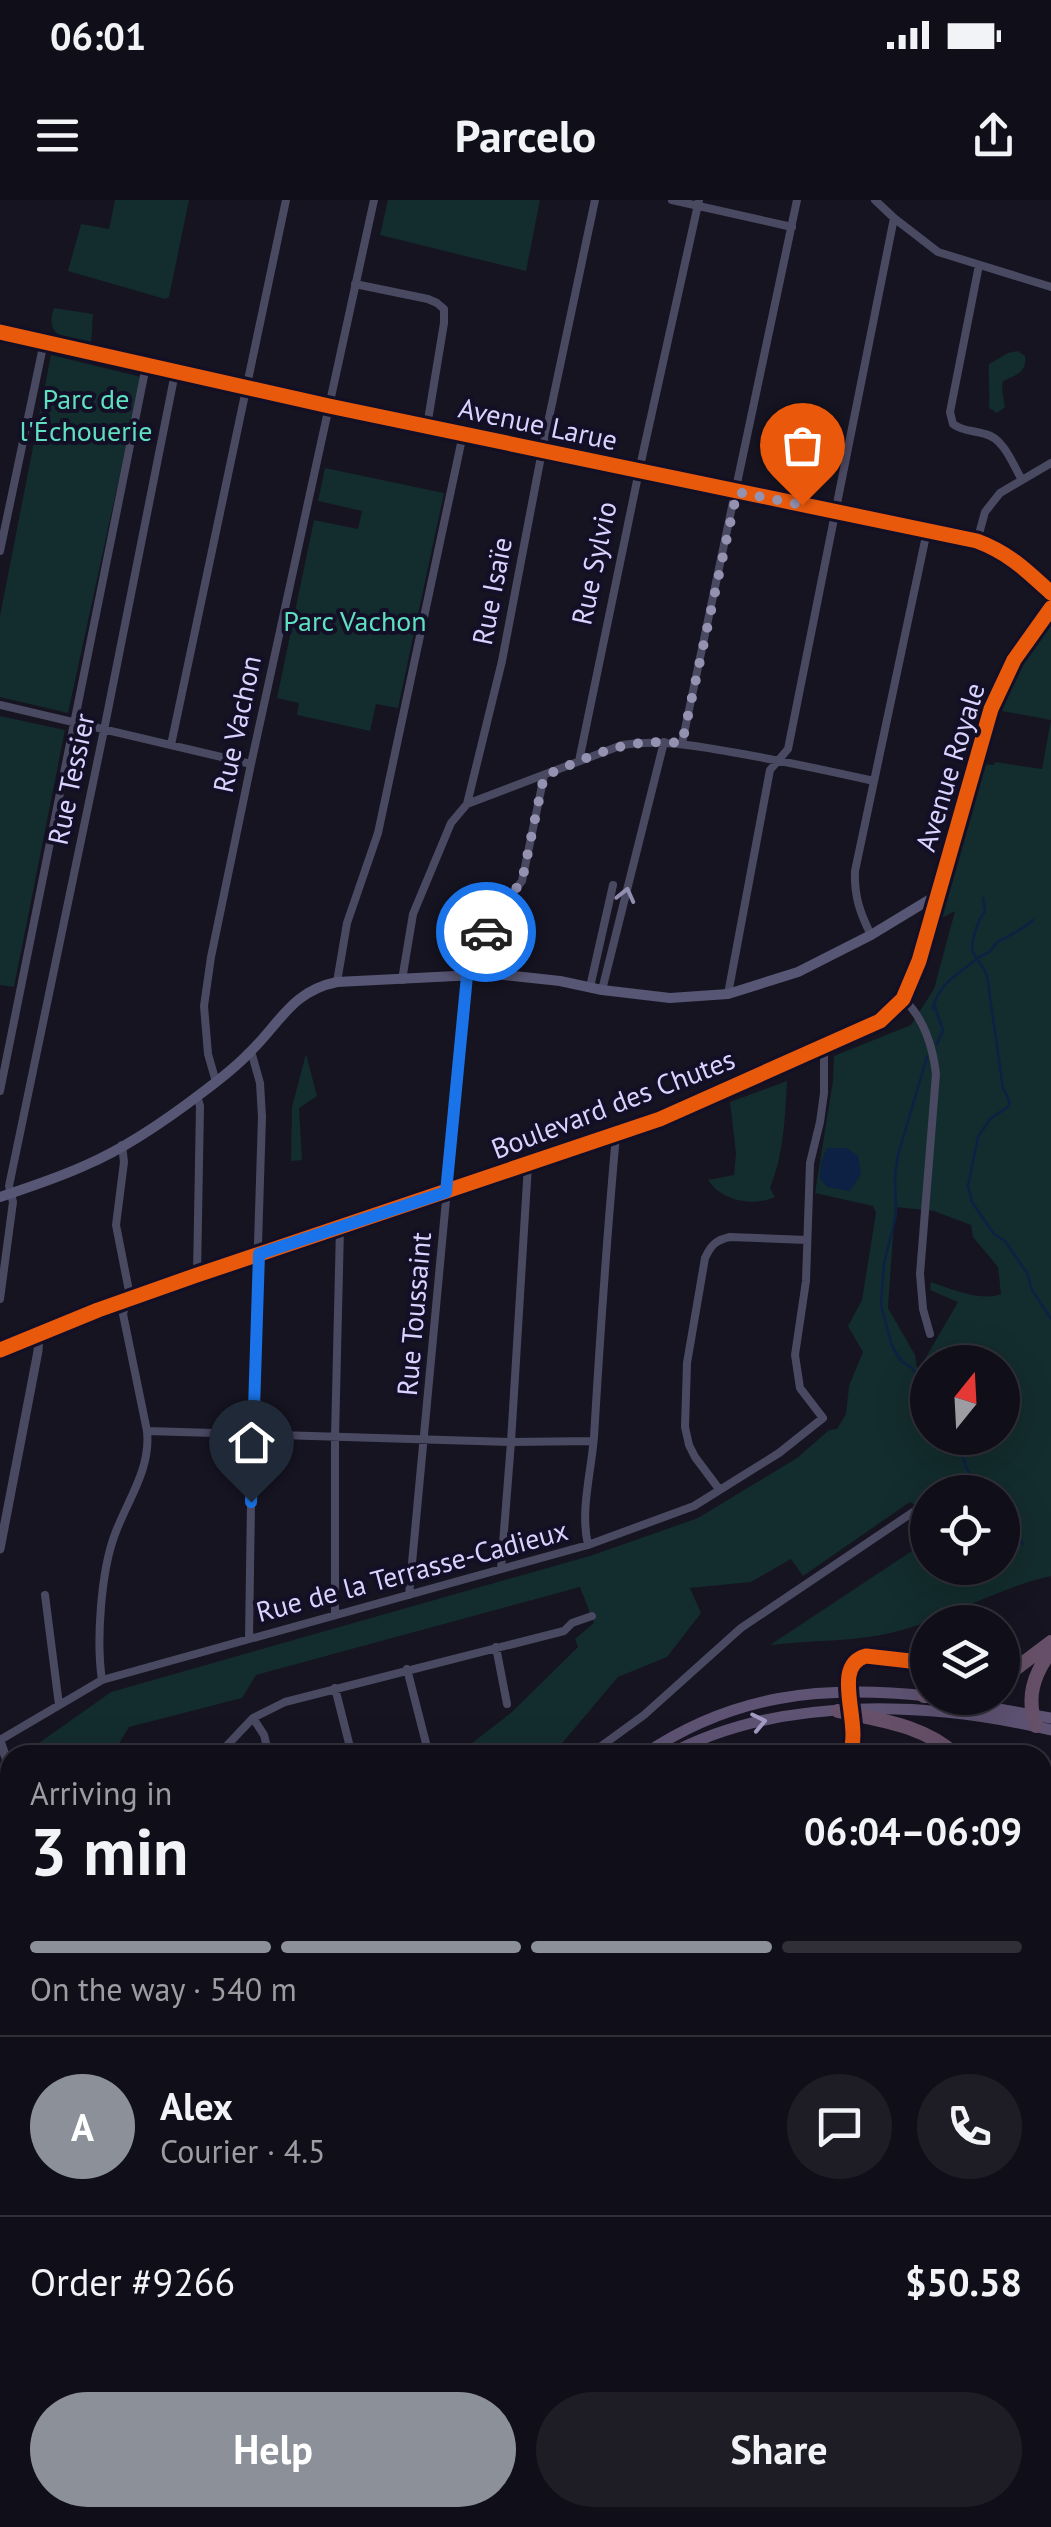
<!DOCTYPE html>
<html lang="en">
<head>
<meta charset="utf-8">
<style>
	body { margin:0; font-family:"PT Sans",sans-serif; background:#1e1d26; color:#f1f3f6; height:100vh; display:flex; flex-direction:column; font-size:38px; white-space:nowrap }
	* { box-sizing:border-box; margin:0 }
	p { font-size:32px; color:#9c9ca2 }
	.icon { flex:none; width:55px; height:55px; fill:none; stroke:currentColor; stroke-width:2; stroke-linecap:round; stroke-linejoin:round }
	.map { position:relative; flex:1; overflow:hidden }
	.drawer { position:absolute; left:0px; top:1545px; width:1052px; height:782px; display:flex; flex-direction:column; background:#100f19; border-radius:30px 30px 0 0; box-shadow:0 10px 40px #0002,0 0 0 2px #302f38 }
	.drawer>* { flex:none }
	.needle { width:65px; rotate:18deg }
	.tools { position:absolute; left:910px; top:1145px; display:grid; gap:20px }
	.tools a { display:grid; place-items:center; width:110px; height:110px; border-radius:50%; background:#100f19; box-shadow:0 10px 40px #0002,0 0 0 2px #302f38; font-size:50px }
	.pin { position:absolute; display:grid; place-items:center; width:85px; height:85px; color:#fff; margin:-102px -42px; border-radius:50% 50% 50% 0; rotate:-45deg; box-shadow:0 0 10px #0007 }
	.pin .icon { rotate:45deg }
	.courier { position:absolute; display:grid; place-items:center; width:100px; height:100px; margin:-50px; border:8px solid #1a73e8; border-radius:50%; background:#fff; color:#222; box-shadow:0 2px 12px #0007 }
	.overview em { font-style:normal; font-weight:700 }
	.overview div { display:flex; flex-direction:column-reverse }
	.overview { display:flex; align-items:center; justify-content:space-between; height:170px; padding:0 30px }
	h1 { font-size:65px; font-weight:700; line-height:75px }
	.bar { display:grid; grid-template-columns:repeat(4,1fr); gap:15px 10px; align-content:center; height:120px; padding:0 30px }
	.bar i { height:12px; border-radius:8px; background:#302f38 }
	.bar .current { background:#8c9099 }
	.bar p { grid-column:span 4 }
	.line { display:flex; align-items:center; gap:25px; padding:0 30px; border-top:2px solid #302f38 }
	.line div { flex:1 }
	.round { display:grid; place-items:center; flex:none; width:105px; height:105px; border-radius:52px; background:#1e1d26 }
	.primary-button { display:flex; gap:20px; margin-top:auto; padding:20px 30px }
	.primary-button a { flex:1; height:115px; border-radius:60px; background:#8c9099; color:#fff; font-size:40px; font-weight:700; line-height:115px; text-align:center }
	.primary-button a+a { background:#1e1d26; color:#f1f3f6 }
	.status { display:flex; justify-content:space-between; align-items:center; height:70px; padding:0 50px; background:#100f19; direction:ltr }
	.status svg { height:28px; fill:currentColor }
	header { display:flex; justify-content:space-between; align-items:center; height:130px; padding:0 30px; background:#100f19; font-size:45px; font-weight:700 }
	.map>svg:first-child { display:block }
</style>
</head>
<body>
<div class="status"><b>06:01</b><svg viewBox="0 0 49 12"><path d="M0 12V9h3v3zM5 12V6h3v6zM10 12V3h3v9zM15 12V0h3v12zM26 1h20v11H26zM47 4h2v5h-2z"/></svg></div>
<header><svg class="icon" aria-label="menu" viewBox="0 0 24 24"><path d="M4 6h16M4 12h16M4 18h16"/></svg>Parcelo<svg class="icon" aria-label="share" viewBox="0 0 24 24"><path d="M12 15V3M7 8l5-5 5 5M5 13v7h14v-7"/></svg></header>
<div class="map">
<svg width="1051" height="2327" viewBox="0 0 1051 2327">
	<rect width="100%" height="100%" fill="#161421"/>
	<path fill="#132c2d" fill-rule="evenodd" d="M115 0H189L169 97 165 99 68 71 81 24 109 29Z
		M388 0H540L526 71 380 35Z
		M54 108 93 114 91 144C70 140 43 138 54 108Z
		M1018 151 1025 156C1028 171 1015 176 1003 181L1002 190 1005 207 997 213 989 208C990 193 988 179 989 164L1008 153Z
		M51 155 141 177 68 513 0 497V416Z
		M325 268 444 293 398 508 376 504 370 531 297 515 299 503 277 498 314 320 358 329 362 311 318 301Z
		M1051 408V1376C997 1388 949 1418 895 1432 855 1442 811 1440 770 1445L927 1341 928 1368H1002V1292H928L927 1313 910 1302 803 1376 791 1359 751 1382 690 1388 701 1413 667 1457 618 1477 552 1555H457L512 1512 578 1447 575 1439 594 1423 580 1387 256 1475 242 1498 129 1527 115 1550 106 1555H22L111 1492 593 1355 698 1318 797 1258 829 1230 837 1229 846 1214 849 1186 863 1152 848 1126 862 1100 876 1013 873 1006 815 993 833 881 834 856 911 825 934 789 955 711 930 724 975 563 994 565 995 562 1042 569 1051 520 991 509 1001 483ZM895 1007 934 1011 971 1025 973 1037 998 1067 1001 1094C981 1102 951 1089 931 1082L930 1090 958 1102 922 1164 917 1168 915 1155 888 1108ZM928 1162H1002V1238H928Z
		M0 516 65 530 14 787 0 785Z
		M306 854 317 896 299 908 302 960 291 961 292 907Z
		M787 881C785 917 784 954 770 988L775 997C752 1007 722 1001 708 980L734 975 736 953 730 902Z"/>
	<path fill="#0d2144" d="M827 948H847L858 956 861 974 850 991 827 987 820 979 821 963Z
		M1051 1781V2327H342L353 2318H1042V1786Z
		M10 2229V2318H212L200 2327H0V2242Z"/>
	<g fill="none" stroke-linecap="round" stroke-linejoin="round">
		<path stroke="#0d2144" stroke-width="2.5" d="M983 698 985 712C978 720 977 726 974 736 967 757 981 758 987 776L1003 888 1009 900V906L990 919 978 937 968 986 972 1002 994 1034 1005 1041 1027 1073 1032 1090 1051 1119
			M934 804C942 781 958 775 975 760 979 756 985 755 989 752 992 749 995 744 999 741 1011 734 1023 730 1033 720
			M933 808 934 804 943 830 937 844
			M927 857 898 955 895 975 896 1015 884 1063 881 1105 892 1146 901 1161 912 1168 928 1190
			M956 1238 967 1269 985 1292
			M1002 1317 1023 1344"/>
		<path stroke="#4a4962" stroke-width="8" d="M672 0 792 27
			M875 0 894 18 938 52 1051 87
			M979 65 950 212 953 224C964 232 973 230 985 234 1004 238 1013 265 1022 280
			M355 84 428 99 437 103 444 109V123L427 226
			M977 341 985 312 1000 293 1051 263
			M0 351 44 142
			M0 505 251 564
			M682 543 797 0
			M171 545 286 0
			M579 561 639 271 699 0
			M467 604 622 545C661 539 698 546 737 553 783 561 829 571 874 581
			M871 735C860 713 854 696 855 671L927 331
			M402 780 413 714 451 623 467 604 502 461 542 251 595 0
			M337 782 347 723 378 633 463 234
			M590 787 613 685
			M602 790 664 542
			M728 794 770 570 788 549 894 18
			M903 799C924 817 933 848 936 874L920 1074 923 1109 930 1134
			M216 882 208 854 204 806 211 757 251 564 374 0
			M0 891 146 166
			M197 1075 200 906 197 896
			M0 1099 13 1002 9 986 104 530 175 173
			M147 1231 511 1242 593 1241
			M719 1289 695 1257 689 1245 685 1227 687 1163 705 1058C711 1045 716 1040 730 1037L807 1040
			M943 1292 948 1289
			M588 1345C580 1310 591 1274 594 1237 600 1136 607 1036 616 935
			M501 1369 511 1242 528 965
			M45 1395 59 1505
			M409 1395 467 776 491 720 522 681 544 576
			M335 1415V1237L340 1028
			M249 1439 252 1233 262 917 260 883 251 851
			M496 1447 507 1504
			M407 1469 429 1555
			M102 1480C96 1441 101 1371 115 1334 128 1299 151 1269 147 1231L123 1114 129 1091 116 1025 124 962 122 945
			M335 1488 352 1555
			M253 1518 264 1535 269 1555
			M0 1540 102 1480 588 1345 694 1306 779 1253 823 1218 800 1188 795 1155 806 1081 810 963 820 922 824 893V848
			M218 1555 253 1518 285 1502 564 1431 572 1423 592 1416
			M589 1555 644 1515 741 1428 928 1302
			M0 1690 10 1683
			M0 1877 10 1871
			M0 1898 10 1917
			M0 2035 10 2029
			M2 2054 10 2070"/>
		<path stroke="#4a4962" stroke-width="9" d="M0 132 329 206 977 341C1009 353 1026 370 1051 393
			M0 1150 98 1110 197 1075 660 919 862 831C877 823 890 815 901 802 921 777 929 726 937 695
			M0 1349 38 1151 39 1133
			M0 1541 10 1569"/>
		<path stroke="#575674" stroke-width="10" d="M0 997C29 987 58 978 86 965 126 948 169 918 203 892 219 880 236 867 250 852 280 823 292 791 337 782L495 774 560 781 602 790 670 798 728 794 798 772 871 735 937 695 991 509 1014 460 1051 408"/>
		<path stroke="#5e5373" stroke-width="11" d="M935 1498 1051 1518
			M643 1555C733 1494 821 1485 928 1496
			M668 1555C779 1495 930 1501 1051 1530
			M0 2151 10 2139"/>
		<path stroke="#67516a" stroke-width="14" d="M1002 1479 1051 1442
			M924 1496H928
			M838 1511C879 1520 924 1525 956 1555
			M1036 1526C1026 1498 1033 1475 1051 1451
			M1042 1688 1051 1681
			M1042 1724 1051 1718
			M1042 1758 1051 1752
			M249 2327 261 2318
			M266 2327 278 2318
			M294 2327 306 2318"/>
		<defs>
			<path id="cycleway" d="M0 132 329 206 977 341C1009 353 1026 370 1051 393
				M0 1150 98 1110 197 1075 660 919 880 821 903 799 919 761 991 509 1014 460 1051 408
				M849 1555C864 1526 829 1466 866 1456L928 1463"/>
		</defs>
		<use href="#cycleway" stroke="#130f26" stroke-width="21"/>
		<use href="#cycleway" stroke="#e8590c" stroke-width="15"/>
	</g>
	<defs><path id="oneway-chevron" d="M-2-3.5L2.5 0L-2 3.5" fill="none" stroke-width="1.6" stroke-linecap="round" stroke-linejoin="round" transform="scale(2.5)"/></defs>
	<use stroke="#928eb0" href="#oneway-chevron" transform="translate(626 695) rotate(-76)"/>
	<use stroke="#a29ac0" href="#oneway-chevron" transform="translate(759 1522) rotate(-12)"/>
	<g fill="none" stroke-linecap="round" stroke-linejoin="round">
		<path stroke="#9591b1" stroke-width="10" stroke-dasharray="0 18" d="M486 732 491 720 522 681 544 576C597 554 622 538 682 543L737 292 802 305"/>
		<path stroke="#1a73e8" stroke-width="12" d="M251 1302 259 1054 446 992 467 776 486 732"/>
	</g>
	<g text-anchor="middle" stroke-width="8" stroke-linejoin="round" paint-order="stroke">
		<g font-size="28" fill="#5fe0c0" stroke="#130f26">
			<text x="86" y="209">Parc de<tspan x="86" dy="32">l'Échouerie</tspan></text>
			<text x="355" y="431">Parc Vachon</text>
		</g>
		<g font-size="28" fill="#d9d4ff" stroke="#130f26">
			<text transform="translate(538 224) rotate(12)" y="10">Avenue Larue</text>
			<text transform="translate(594 363) rotate(-78)" y="10">Rue Sylvio</text>
			<text transform="translate(492 391) rotate(-79)" y="10">Rue Isaïe</text>
			<text transform="translate(237 524) rotate(-78)" y="10">Rue Vachon</text>
			<text transform="translate(950 567) rotate(-73)" y="10">Avenue Royale</text>
			<text transform="translate(71 579) rotate(-78)" y="10">Rue Tessier</text>
			<text transform="translate(613 904) rotate(-21)" y="10">Boulevard des Chutes</text>
			<text transform="translate(414 1114) rotate(-85)" y="10">Rue Toussaint</text>
			<text transform="translate(412 1371) rotate(-15)" y="10">Rue de la Terrasse-Cadieux</text>
		</g>
	</g>
</svg>
<div class="tools">
<a><svg class="needle" viewBox="-14 -14 28 28"><path d="M0-13l5 13h-10z" fill="#e53935"/><path d="M0 13l5-13h-10z" fill="#9c9ca2"/></svg></a>
<a><svg class="icon" aria-label="locate" viewBox="0 0 24 24"><circle cx="12" cy="12" r="6"/><path d="M12 2v4M12 18v4M2 12h4M18 12h4"/></svg></a>
<a><svg class="icon" aria-label="layers" viewBox="0 0 24 24"><path d="M12 4l9 5-9 5-9-5zM3 14l9 5 9-5"/></svg></a>
</div>
<div class="pin" style="left:802px;top:305px;background:#ea580c"><svg class="icon" aria-label="bag" viewBox="0 0 24 24"><path d="M5 8h14l-1 12H6zM9 8a3 3 0 0 1 6 0"/></svg></div>
<div class="pin" style="left:251px;top:1302px;background:#1f2937"><svg class="icon" aria-label="home" viewBox="0 0 24 24"><path d="M3 11l9-7 9 7M6 9v11h12V9"/></svg></div>
<div class="courier" style="left:486px;top:732px"><svg class="icon" aria-label="car" viewBox="0 0 24 24"><path d="M5 17H2v-5l4-1 3-4h7l3 4 3 1v5h-3M9 17h6M6 11h13"/><circle cx="7" cy="17" r="2"/><circle cx="17" cy="17" r="2"/></svg></div>
<section class="drawer">
<div class="overview"><div><h1>3 min</h1><p>Arriving in</p></div><em>06:04–06:09</em></div>
<div class="bar"><i class="current"></i><i class="current"></i><i class="current"></i><i></i><p>On the way · 540 m</p></div>
<div class="line" style="height:180px"><b class="round" style="background:#8c9099;color:#fff">A</b><div><b>Alex</b><p>Courier · 4.5</p></div><a class="round"><svg class="icon" aria-label="chat" viewBox="0 0 24 24"><path d="M4 5h16v11H9l-5 4z"/></svg></a><a class="round"><svg class="icon" aria-label="phone" viewBox="0 0 24 24"><path d="M5 4h4l2 5-3 2q2 4 5 5l2-3 5 2v4C11 20 4 13 5 4z"/></svg></a></div>
<div class="line" style="height:130px"><div>Order #9266</div><b>$50.58</b></div>
<div class="primary-button"><a>Help</a><a>Share</a></div>
</section>
</div>
</body>
</html>
